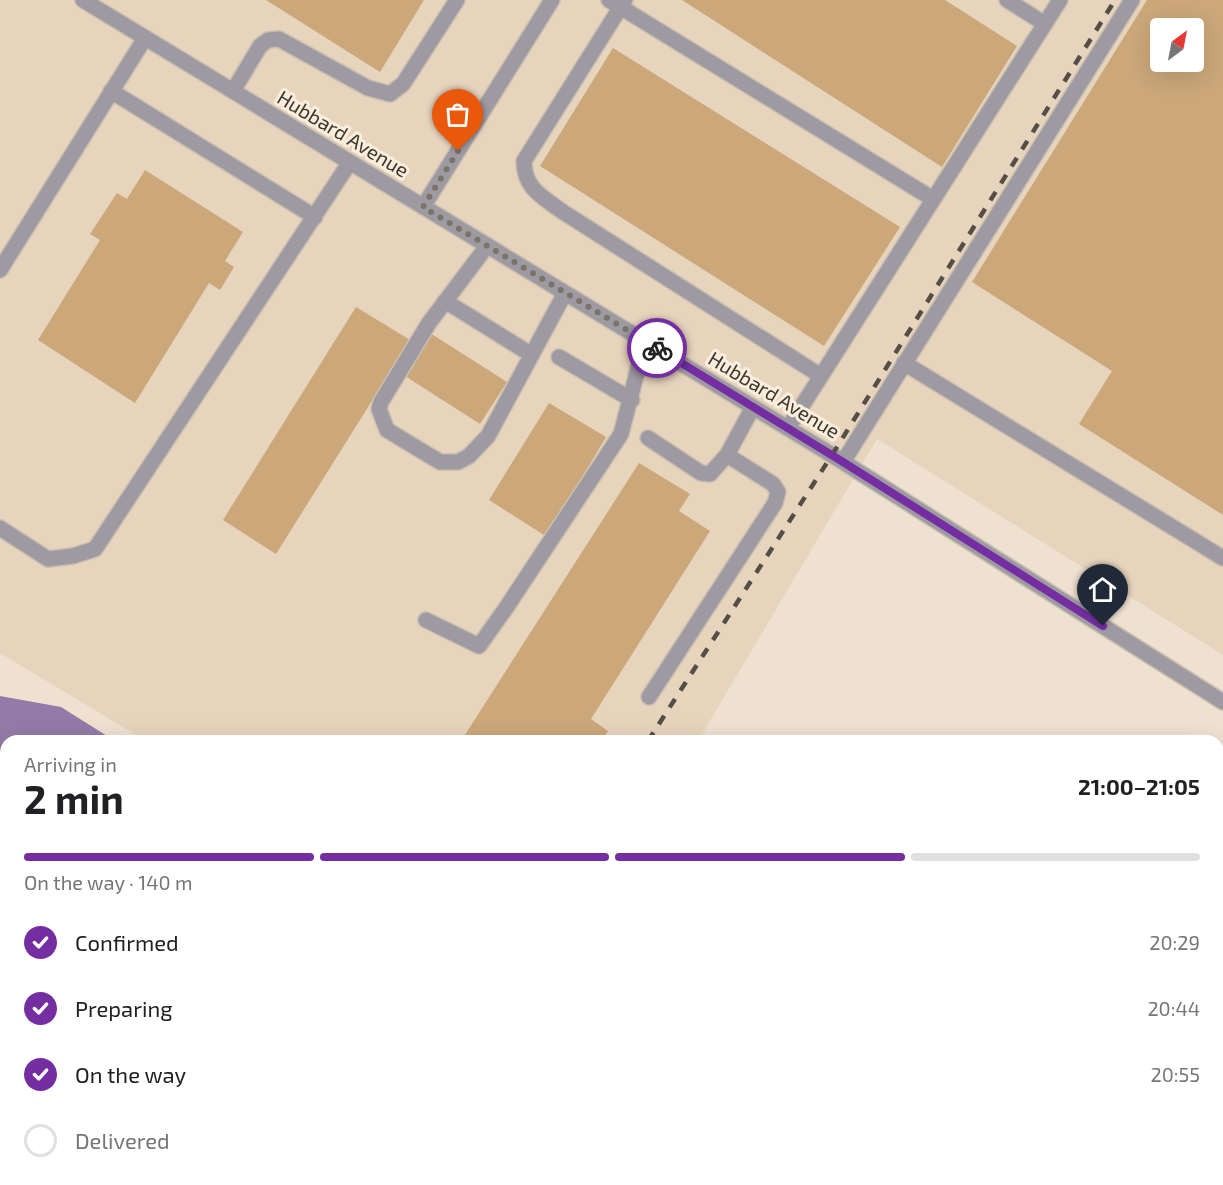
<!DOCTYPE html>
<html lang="en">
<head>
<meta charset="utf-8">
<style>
	body { margin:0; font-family:"Exo 2",sans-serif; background:#f2f2f2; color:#202124; height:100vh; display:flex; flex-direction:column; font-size:22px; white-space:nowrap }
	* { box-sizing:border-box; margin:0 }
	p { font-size:20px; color:#757577 }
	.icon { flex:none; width:33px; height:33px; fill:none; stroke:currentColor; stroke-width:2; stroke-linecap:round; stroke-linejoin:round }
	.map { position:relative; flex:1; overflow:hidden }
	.drawer { position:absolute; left:0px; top:735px; width:1224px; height:450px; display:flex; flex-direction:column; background:#fff; border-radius:18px 18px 0 0; box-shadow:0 6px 24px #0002 }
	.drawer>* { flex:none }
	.needle { width:39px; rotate:32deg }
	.tools { position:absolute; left:1150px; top:18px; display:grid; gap:12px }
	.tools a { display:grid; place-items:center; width:54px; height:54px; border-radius:6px; background:#fff; box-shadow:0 6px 24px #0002; font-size:30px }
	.pin { position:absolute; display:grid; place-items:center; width:51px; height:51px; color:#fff; margin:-62px -26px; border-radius:50% 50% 50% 0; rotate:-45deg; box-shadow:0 0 6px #0007 }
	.pin .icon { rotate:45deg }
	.courier { position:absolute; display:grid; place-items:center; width:60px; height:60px; margin:-30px; border:4px solid #752ea2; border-radius:50%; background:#fff; color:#222; box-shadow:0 2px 8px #0007 }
	.headline em { font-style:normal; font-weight:700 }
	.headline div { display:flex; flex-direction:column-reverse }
	.headline { display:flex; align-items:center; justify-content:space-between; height:102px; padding:0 24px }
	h1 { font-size:39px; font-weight:700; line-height:45px }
	.bar { display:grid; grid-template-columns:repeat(4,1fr); gap:9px 6px; align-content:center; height:72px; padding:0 24px }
	.bar i { height:8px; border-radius:4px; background:#e0e0e0 }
	.bar .active { background:#752ea2 }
	.bar p { grid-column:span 4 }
	ol { padding:0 24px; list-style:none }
	li { display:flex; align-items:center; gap:18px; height:66px }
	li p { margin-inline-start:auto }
	li .icon { padding:6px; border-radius:50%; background:#752ea2; color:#fff; stroke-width:4 }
	li:last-child { color:#757577 }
	li i { width:33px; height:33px; border:3px solid #e0e0e0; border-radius:50% }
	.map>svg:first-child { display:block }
</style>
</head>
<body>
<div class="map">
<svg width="1223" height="1185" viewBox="0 0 1223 1185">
	<rect width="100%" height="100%" fill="#efe1d0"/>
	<path fill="#e7d4bd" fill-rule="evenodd" d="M0 0H1223V655L877 439 698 741H146L0 653ZM1161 28H1194V62H1161Z"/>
	<path fill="#937aa8" d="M0 696 61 707 115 741H6V974L0 973Z"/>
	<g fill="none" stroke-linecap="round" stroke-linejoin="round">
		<path stroke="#937aa8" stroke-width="8" d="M0 1161 6 1163
			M66 1179 89 1185"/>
	</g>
	<path fill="#cba77a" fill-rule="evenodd" d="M266 0H424L380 72Z
		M682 0H945L1017 46 942 167Z
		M1147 0H1223V515L1079 424 1112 371 972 282ZM1161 28H1194V62H1161Z
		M613 48 900 227 824 346 540 166Z
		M145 170 243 232 225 261 234 267 220 290 209 283 135 403 38 340 100 240 90 234 117 193 127 199Z
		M356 307 410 340 276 554 223 520Z
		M430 333 507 382 480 424 405 376Z
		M549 403 606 437 547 537 489 500Z
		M639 463 690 494 679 511 710 531 591 719 608 731 602 741H461Z"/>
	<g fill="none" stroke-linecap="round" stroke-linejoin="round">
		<defs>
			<path id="minor" d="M83 0 832 455 1223 702
				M609 0 933 199
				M625 0 524 161C524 189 543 197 563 212L821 376
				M1007 0 1045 24
				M111 91 315 217
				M233 91 260 46 268 40 279 39 368 88 390 94 403 84 457 0
				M423 207 552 0
				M487 246 429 323 381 402 379 409 387 430 440 462H458L469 456 488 436 565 293
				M0 270 145 38
				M445 301 532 355
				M559 357 632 400
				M904 363 1223 558
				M788 428 1060 0
				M648 438 701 473 710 474 727 455 753 407
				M843 462 1132 0
				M0 528 48 559 73 556 95 549 350 162
				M426 620 479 646 506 608 621 434 645 341
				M649 697 775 503 778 492 773 484 727 455"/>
		</defs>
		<use href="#minor" stroke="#cbbfb0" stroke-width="18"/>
		<use href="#minor" stroke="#9e9aa2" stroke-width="15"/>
		<path stroke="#554e46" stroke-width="4.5" stroke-dasharray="10 10" stroke-linecap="butt" d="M648 741 832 455 1115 0
			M0 1073 6 1075
			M396 1179 418 1185"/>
	</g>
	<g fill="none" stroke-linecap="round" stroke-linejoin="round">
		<path stroke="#7b7268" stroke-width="6" stroke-dasharray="0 10.8" d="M458 151 423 207 657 348"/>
		<path stroke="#752ea2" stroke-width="8" d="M657 348 843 462 1103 626"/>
	</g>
	<g text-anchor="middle" stroke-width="6" stroke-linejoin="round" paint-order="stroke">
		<g font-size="20" fill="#3c3730" stroke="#fceedd">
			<text transform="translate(343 134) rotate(31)" y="7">Hubbard Avenue</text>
			<text transform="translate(774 395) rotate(31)" y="7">Hubbard Avenue</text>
		</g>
	</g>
</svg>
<div class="tools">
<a><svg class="needle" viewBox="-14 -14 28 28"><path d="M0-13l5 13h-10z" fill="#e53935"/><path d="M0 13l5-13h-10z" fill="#757577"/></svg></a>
</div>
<div class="pin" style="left:458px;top:151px;background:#ea580c"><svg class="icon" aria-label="bag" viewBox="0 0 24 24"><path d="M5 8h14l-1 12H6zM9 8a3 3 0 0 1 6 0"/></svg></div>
<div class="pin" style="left:1103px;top:626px;background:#1f2937"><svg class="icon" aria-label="home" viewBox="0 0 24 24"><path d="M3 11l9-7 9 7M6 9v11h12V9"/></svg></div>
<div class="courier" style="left:657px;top:348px"><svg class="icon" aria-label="bike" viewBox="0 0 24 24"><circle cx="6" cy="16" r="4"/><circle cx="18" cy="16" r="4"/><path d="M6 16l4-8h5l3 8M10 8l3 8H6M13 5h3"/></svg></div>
<section class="drawer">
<div class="headline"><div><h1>2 min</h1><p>Arriving in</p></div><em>21:00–21:05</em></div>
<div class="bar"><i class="active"></i><i class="active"></i><i class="active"></i><i></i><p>On the way · 140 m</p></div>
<ol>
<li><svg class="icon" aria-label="check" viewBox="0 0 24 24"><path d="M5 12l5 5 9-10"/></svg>Confirmed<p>20:29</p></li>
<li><svg class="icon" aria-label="check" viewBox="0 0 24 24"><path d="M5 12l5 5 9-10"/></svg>Preparing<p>20:44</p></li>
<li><svg class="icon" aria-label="check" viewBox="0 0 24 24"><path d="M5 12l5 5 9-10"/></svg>On the way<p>20:55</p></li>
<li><i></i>Delivered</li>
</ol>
</section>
</div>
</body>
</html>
